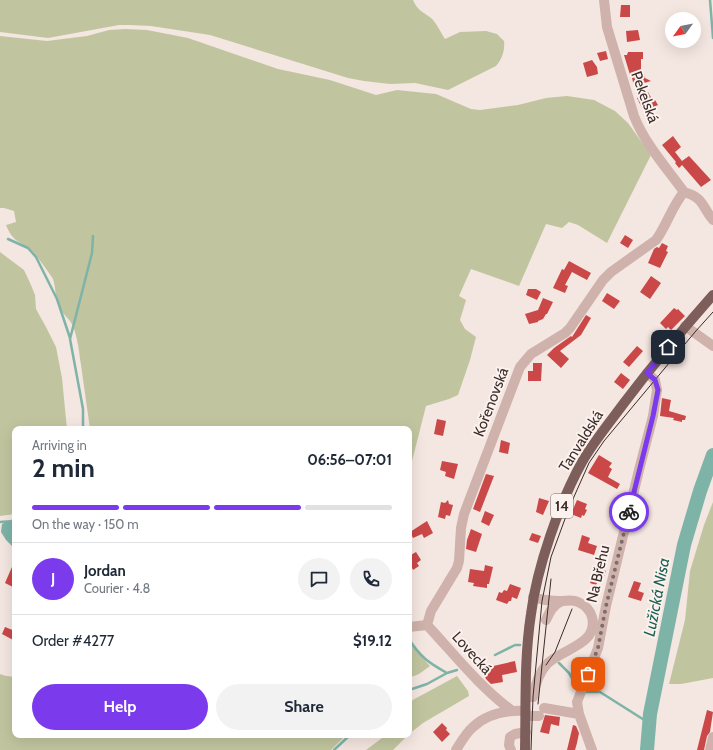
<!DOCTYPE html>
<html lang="en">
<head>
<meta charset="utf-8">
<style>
	body { margin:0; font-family:Cabin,sans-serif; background:#f2f2f3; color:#1f2937; height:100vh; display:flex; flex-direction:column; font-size:15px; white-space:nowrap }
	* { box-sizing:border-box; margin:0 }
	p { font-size:13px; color:#747a83 }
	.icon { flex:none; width:22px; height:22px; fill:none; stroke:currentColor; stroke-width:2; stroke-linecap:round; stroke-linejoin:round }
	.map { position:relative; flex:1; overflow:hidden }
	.side { position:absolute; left:12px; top:426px; width:400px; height:312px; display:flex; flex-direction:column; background:#fff; border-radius:8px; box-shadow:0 4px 16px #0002 }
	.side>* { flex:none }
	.needle { width:26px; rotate:237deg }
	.tools { position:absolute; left:665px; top:12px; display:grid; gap:8px }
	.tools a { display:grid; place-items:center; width:36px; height:36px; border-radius:50%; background:#fff; box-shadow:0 4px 16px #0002; font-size:20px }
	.pin { position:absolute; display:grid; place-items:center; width:34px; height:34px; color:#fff; margin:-17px; border-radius:8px; box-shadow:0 2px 6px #0006 }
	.courier { position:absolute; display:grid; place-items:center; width:40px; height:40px; margin:-20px; border:3px solid #7c3aed; border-radius:50%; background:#fff; color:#222; box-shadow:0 1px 5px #0007 }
	.overview em { font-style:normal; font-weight:800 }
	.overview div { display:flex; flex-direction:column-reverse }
	.overview { display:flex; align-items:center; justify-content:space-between; height:68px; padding:0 20px }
	h1 { font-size:26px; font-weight:800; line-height:30px }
	.bar { display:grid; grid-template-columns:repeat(4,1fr); gap:6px 4px; align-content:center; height:48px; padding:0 20px }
	.bar i { height:5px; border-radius:3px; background:#e0e1e3 }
	.bar .current { background:#7c3aed }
	.bar p { grid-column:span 4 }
	.line { display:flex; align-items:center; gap:10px; padding:0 20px; border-top:1px solid #e0e1e3 }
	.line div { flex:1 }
	.round { display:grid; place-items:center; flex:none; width:42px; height:42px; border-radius:21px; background:#f2f2f3 }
	.button { display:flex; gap:8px; margin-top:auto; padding:8px 20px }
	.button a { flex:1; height:46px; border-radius:24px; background:#7c3aed; color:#fff; font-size:16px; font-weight:800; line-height:46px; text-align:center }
	.button a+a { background:#f2f2f3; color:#1f2937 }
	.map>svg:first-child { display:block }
</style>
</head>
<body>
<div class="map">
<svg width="713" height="750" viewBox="0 0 713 750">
	<rect width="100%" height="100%" fill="#f4e6e0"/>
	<path fill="#c1c59f" d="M0 0H413C418 11 422 11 431 18 436 22 441 33 445 39L460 32 486 31 497 34 504 41C505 51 502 59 496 66L448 90 415 83 390 84 364 81 348 78 210 35 151 26 130 25H119L48 38 0 32Z
		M125 29 147 30 188 38 278 69 330 80 376 95 397 90 436 94 471 109 480 110 518 105 546 98 567 96 594 100 615 111 628 123 651 155 607 243 578 225 569 222 562 228 546 224 519 286 471 269 459 296 466 300 460 320 465 329 476 337 470 360 458 395 449 399 426 406 409 473V429H90C87 408 84 386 81 365 79 352 78 339 73 326 70 319 62 314 59 306 55 298 56 288 53 279 50 274 35 253 31 250 18 240 13 242 6 225L16 222 14 211 4 208H0V36L47 41 87 36 109 30Z
		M0 252 24 270 31 285 35 295 36 309 46 327 56 347 62 378 67 429H15V514L0 516Z
		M713 502V678L681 684H669L685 620 690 571 704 525Z
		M409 638 416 651 430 666 419 674 409 678Z
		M0 674 6 676 15 677V735H346L331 750H0Z
		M457 676 468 691 469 696 423 723 409 734V702Z
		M386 735H408L393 750H366Z"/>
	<path fill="#7eb3a8" d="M13 519H15V549L6 540 1 532 2 524Z"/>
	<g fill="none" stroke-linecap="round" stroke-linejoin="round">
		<path stroke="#7eb3a8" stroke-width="2.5" d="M710 0 713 38
			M8 239 28 248 36 257 57 299 70 338
			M83 429V409L70 339 92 253 93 236
			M0 522 15 521
			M409 639C420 657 429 663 447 673
			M495 655 515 645H520
			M559 663 569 673 579 690
			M409 690 427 684 447 673 457 670
			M583 692H600L649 723
			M334 750 350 735"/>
		<path stroke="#7eb3a8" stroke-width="14" d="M647 750 650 714 684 545 700 491 713 455"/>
	</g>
	<path fill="#cb4849" d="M621 5H630V17H620Z
		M638 30 640 40 627 42 626 31Z
		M606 51 608 59 600 61 597 53Z
		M628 52H643V59H641V73H644L645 78 651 81 634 86 632 78H631L624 55H627Z
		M592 60 597 67 598 74 587 77 583 63Z
		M648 92 653 101 655 100 658 105 644 112 637 98Z
		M673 136 681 147 675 152 682 161 689 156 711 180 701 187 682 165 679 168 675 163 676 162 662 145Z
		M625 235 633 240 628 248 620 243Z
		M662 243 668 246 666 251 668 252 660 268 648 263 654 249 657 247 659 248Z
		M569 261 591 273 587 280 572 272 565 285 568 286 565 293 553 288 562 269 564 270Z
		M651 276 661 283 650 299 640 292Z
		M528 289H536L541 292 537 300 526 295Z
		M607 293 620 301 614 309 602 301Z
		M543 298 553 302 547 314H546L543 319 538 321V322L529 324 525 314 538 310Z
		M674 308 677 310 678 309 685 316 671 330 668 327 666 329 660 323Z
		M586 315 591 318 581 335 560 351 569 359 561 368 547 355 554 348 571 336 572 337Z
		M637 346 643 351 629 367 623 362Z
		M533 363H542L541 381H528V371H533Z
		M621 373 630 380 623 389 614 382Z
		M662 398 671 400 669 411 686 416 685 420H682V422L673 420 674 418 660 416Z
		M437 419 446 421 443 436 434 434Z
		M501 440 510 443 508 454 499 452Z
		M599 455 612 463 609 467 612 469 608 477 620 484 617 489 588 473Z
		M442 461 458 464 454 479 445 476 446 472 440 470Z
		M486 474 494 476 480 512 473 509Z
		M539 498 549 501 543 515 536 512Z
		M448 500 449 504 453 505 450 516 446 515 445 519 438 517 441 502 445 503Z
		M577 500 587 504 585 509 587 510 584 516 582 515 581 518 571 514Z
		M485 511 494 515 489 526 481 522Z
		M427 521 433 533 424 538 422 534 413 538 410 532Z
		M471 529 482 534 476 552 466 549 467 540Z
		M532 533 541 536 538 543 529 540Z
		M582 535 590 538 588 543 597 546 594 555 578 550Z
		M416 552 421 560 417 563 419 566 413 570 409 562V556Z
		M15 560V588L5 583Z
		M485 565 493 567 489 584H487V588L473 586 474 583 468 582 470 569 484 571Z
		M596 565 604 567 603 570 606 571 602 582 598 581 596 585 590 583Z
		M634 581 641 583 638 591 644 593 641 601 628 597Z
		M510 584 521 588 517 599 512 597 511 601H509L507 604 496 600 499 592 502 593 504 590 507 591Z
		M5 627 15 631V641L2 634Z
		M515 661 517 672 502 675 503 682 491 684 486 679 484 675 487 674 486 671 489 667Z
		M707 710 713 712 711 725 710 732 707 736 704 750H697Z
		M545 715 560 717 559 726 551 724 549 734 540 732Z
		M442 723 447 728 446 730 450 734 442 742 433 732Z
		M573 725 576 726 579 733 577 743 575 750H567Z"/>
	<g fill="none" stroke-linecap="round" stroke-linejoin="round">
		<path stroke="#ceb2ab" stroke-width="10" d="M604 0 607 27 634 116C645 144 666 167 684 192
			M684 192C704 198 701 205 713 220
			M685 326 713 346
			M546 620C550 611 553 605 562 601
			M427 625 431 611 457 568 459 561 461 528 464 514 520 367 531 354 565 333 570 328 603 280 611 272 656 240C667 225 672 206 684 192
			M427 625C454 654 479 686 511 710
			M409 627 427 625
			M526 697H533C535 685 538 674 547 664 561 649 599 645 592 617 590 610 585 605 578 602 572 599 567 601 560 601 551 601 542 600 533 597
			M544 708 579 714
			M526 716H539
			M456 750C461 742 466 733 473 727 487 714 507 710 526 711
			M511 750 509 745 510 737 515 734 526 732
			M592 750 579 714 577 702 598 648 606 606 639 470 653 416 657 390 655 380 647 373
			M710 750 713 737"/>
		<path stroke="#7d5e5b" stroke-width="10" d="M525 750C526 705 524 659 531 614 537 567 559 504 582 462 594 441 610 422 624 403 652 366 682 330 713 295"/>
		<path stroke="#3b2c2a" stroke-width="1" d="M546 665 555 652 572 609
			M538 704 551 579
			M531 750 533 697 542 601 551 557 569 508 589 463 604 441 695 332 713 312"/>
	</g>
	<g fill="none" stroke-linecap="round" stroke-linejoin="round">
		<path stroke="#7c6d6a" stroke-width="4" stroke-dasharray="0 7.2" d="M588 674 598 648 606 606 629 512"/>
		<path stroke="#7c3aed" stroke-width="5" d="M629 512 653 416 658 390 655 380 647 373 668 347"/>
	</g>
	<g text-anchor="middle" stroke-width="4" stroke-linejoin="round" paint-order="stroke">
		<rect fill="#fbf1ed" stroke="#756764" stroke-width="1" x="551" y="494" width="22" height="24" rx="3"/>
		<g font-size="14" font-weight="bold" fill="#3b2c2a">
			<text x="562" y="511">14</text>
		</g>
		<g font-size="15" fill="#3b2c2a" stroke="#fbf1ed">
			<text transform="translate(645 97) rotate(70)" y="5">Pekelská</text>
			<text transform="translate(491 402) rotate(-69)" y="5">Kořenovská</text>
			<text transform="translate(581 441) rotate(-58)" y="5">Tanvaldská</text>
			<text transform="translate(598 574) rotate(-77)" y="5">Na Břehu</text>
			<text transform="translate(472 653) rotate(48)" y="5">Lovecká</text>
		</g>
		<g font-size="16" font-style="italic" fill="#1e5f53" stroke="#fbf1ed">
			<text transform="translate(656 597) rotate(-79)" y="6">Lužická Nisa</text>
		</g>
	</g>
</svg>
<div class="tools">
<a><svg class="needle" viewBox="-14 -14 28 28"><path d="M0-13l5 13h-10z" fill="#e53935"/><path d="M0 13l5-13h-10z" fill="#747a83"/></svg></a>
</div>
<div class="pin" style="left:588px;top:674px;background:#ea580c"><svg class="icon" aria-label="bag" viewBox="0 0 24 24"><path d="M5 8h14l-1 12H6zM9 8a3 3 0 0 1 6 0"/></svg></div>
<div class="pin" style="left:668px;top:347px;background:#1f2937"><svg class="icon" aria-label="home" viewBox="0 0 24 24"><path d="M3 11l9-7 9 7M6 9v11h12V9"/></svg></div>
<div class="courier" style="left:629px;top:512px"><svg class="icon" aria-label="bike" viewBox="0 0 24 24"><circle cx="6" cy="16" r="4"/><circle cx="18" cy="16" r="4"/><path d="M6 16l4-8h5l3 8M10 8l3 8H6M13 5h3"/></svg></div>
<section class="side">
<div class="overview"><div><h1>2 min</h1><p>Arriving in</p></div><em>06:56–07:01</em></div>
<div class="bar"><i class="current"></i><i class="current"></i><i class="current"></i><i></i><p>On the way · 150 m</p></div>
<div class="line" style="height:72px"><b class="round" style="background:#7c3aed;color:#fff">J</b><div><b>Jordan</b><p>Courier · 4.8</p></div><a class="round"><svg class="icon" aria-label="chat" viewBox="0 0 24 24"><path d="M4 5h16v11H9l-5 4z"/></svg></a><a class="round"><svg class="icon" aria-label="phone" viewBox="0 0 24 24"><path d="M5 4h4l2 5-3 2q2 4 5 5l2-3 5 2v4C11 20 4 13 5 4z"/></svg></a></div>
<div class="line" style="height:52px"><div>Order #4277</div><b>$19.12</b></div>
<div class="button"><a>Help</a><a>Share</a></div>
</section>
</div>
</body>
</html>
